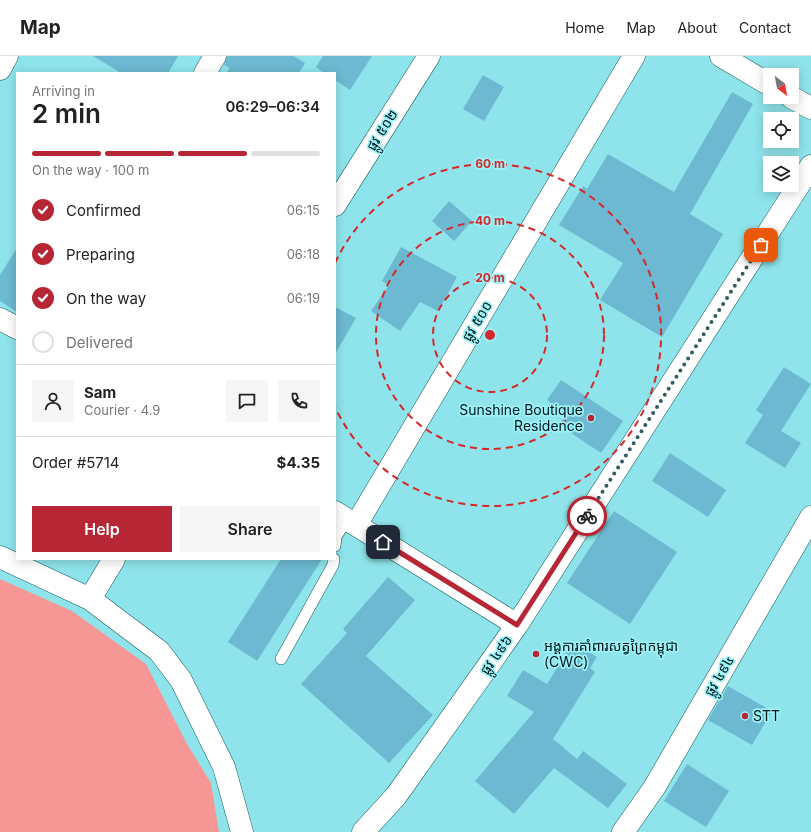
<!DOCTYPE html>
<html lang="en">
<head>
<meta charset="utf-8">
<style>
	body { margin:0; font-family:Inter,"Noto Sans Khmer",sans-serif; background:#f6f6f6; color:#222; height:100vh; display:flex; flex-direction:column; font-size:15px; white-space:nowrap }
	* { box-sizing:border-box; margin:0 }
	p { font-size:13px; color:#767676 }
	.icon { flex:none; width:22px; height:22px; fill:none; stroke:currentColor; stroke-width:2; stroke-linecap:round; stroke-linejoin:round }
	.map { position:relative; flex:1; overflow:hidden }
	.sheet { position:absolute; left:16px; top:16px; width:320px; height:488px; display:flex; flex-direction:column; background:#fff; border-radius:0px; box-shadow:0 2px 10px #0003 }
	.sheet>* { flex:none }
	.needle { width:26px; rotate:148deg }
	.tools { position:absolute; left:763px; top:12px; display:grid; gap:8px }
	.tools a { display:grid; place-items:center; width:36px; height:36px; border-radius:0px; background:#fff; box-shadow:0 2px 10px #0003; font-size:20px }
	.pin { position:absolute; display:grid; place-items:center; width:34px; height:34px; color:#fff; margin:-17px; border-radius:8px; box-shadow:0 2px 6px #0006 }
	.courier { position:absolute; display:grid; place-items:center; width:40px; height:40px; margin:-20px; border:3px solid #b72635; border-radius:50%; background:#fff; color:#222; box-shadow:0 1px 5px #0007 }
	.summary em { font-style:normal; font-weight:600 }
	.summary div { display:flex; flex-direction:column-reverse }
	.summary { display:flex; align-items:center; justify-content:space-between; height:68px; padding:0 16px }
	h1 { font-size:26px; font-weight:600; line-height:30px }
	.bar { display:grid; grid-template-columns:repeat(4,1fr); gap:6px 4px; align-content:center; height:48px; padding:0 16px }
	.bar i { height:5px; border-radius:3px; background:#e0e0e0 }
	.bar .current { background:#b72635 }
	.bar p { grid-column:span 4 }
	.line { display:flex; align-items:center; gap:10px; padding:0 16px; border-top:1px solid #e0e0e0 }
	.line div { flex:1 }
	.round { display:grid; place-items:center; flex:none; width:42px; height:42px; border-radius:0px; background:#f6f6f6 }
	ol { padding:0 16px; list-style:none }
	li { display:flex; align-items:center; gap:12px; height:44px }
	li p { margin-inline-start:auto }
	li .icon { padding:4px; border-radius:50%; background:#b72635; color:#fff; stroke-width:4 }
	li:last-child { color:#767676 }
	li i { width:22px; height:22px; border:2px solid #e0e0e0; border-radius:50% }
	.cta { display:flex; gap:8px; margin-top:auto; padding:8px 16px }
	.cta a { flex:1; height:46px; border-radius:0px; background:#b72635; color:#fff; font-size:16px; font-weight:600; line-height:46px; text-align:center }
	.cta a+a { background:#f6f6f6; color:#222 }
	header { display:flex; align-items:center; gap:24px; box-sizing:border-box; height:56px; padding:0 20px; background:#fff; border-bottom:1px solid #e0e0e0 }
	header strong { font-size:19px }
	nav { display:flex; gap:22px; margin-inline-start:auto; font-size:14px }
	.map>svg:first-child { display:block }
</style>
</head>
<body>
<header>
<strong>Map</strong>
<nav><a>Home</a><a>Map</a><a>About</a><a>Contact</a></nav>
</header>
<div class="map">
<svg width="811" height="776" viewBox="0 0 811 776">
	<rect width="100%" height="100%" fill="#8ee4ea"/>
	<path fill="#f79795" d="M0 523 72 555 146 608 187 688 211 727 219 776H0Z"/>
	<path fill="#6db9d2" d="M93 0H178L168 17H121Z
		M227 0H294L305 7 299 17H226L230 12 224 9Z
		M323 0H372L350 34 335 24V17H324L316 11Z
		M483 19 504 31 484 65 463 53Z
		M732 36 753 48 690 158 723 178 662 281 600 244 623 207 559 169 583 130 587 133 608 98 674 136Z
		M449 145 472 165 454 185 432 165Z
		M401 191 457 221 438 255 420 246 400 275 371 255 389 229 382 225Z
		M17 192V256L0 245V219Z
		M335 251 356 262 335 298Z
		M784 311 811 328 781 375 801 387 785 412 745 387 763 359 756 354Z
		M561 324 623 365 601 397 559 369 566 358 547 344Z
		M670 397 726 434 708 461 652 425Z
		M614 455 677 496 630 568 567 527Z
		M281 503H322L257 605 228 586Z
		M388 521 415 544 366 600 433 659 389 707 301 628 347 577 343 573Z
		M573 586 597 601 590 612 595 616 553 683 577 703 583 695 627 728 608 752 554 712 514 758 475 725 534 656 507 640 523 614 547 628Z
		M728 630 772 655 752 689 708 664Z
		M687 708 729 735 706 771 664 745Z"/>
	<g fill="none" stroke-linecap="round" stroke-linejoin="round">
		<defs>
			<path id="service" d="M335 490 336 481 347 463
				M281 603 333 509 334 503"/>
			<path id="minor" d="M0 13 7 0
				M205 17 215 0
				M335 149 429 0
				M0 263 17 272
				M335 456 517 569
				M356 469 634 0
				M0 501 90 543 159 595 181 624 224 711 242 776
				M90 543 114 503
				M363 776 396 740 517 569 811 110
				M623 776 654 732 811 461"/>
			<path id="tertiary" d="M721 0 770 29
				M791 41 811 52"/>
		</defs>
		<use href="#service" stroke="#135b5f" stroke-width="12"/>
		<use href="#minor" stroke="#135b5f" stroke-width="23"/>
		<use href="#tertiary" stroke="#135b5f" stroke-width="23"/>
		<use href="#service" stroke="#fff" stroke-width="11"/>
		<use href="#minor" stroke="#fff" stroke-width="22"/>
		<use href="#tertiary" stroke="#fff" stroke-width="22"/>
	</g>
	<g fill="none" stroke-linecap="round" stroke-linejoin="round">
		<path stroke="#325d61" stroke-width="4" stroke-dasharray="0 7.2" d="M587 460 761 189"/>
		<path stroke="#b72635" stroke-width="5" d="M383 486 517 569 587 460"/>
	</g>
	<g fill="none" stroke="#d62828" stroke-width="2" stroke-dasharray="7 5">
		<circle cx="490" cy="279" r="57"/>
		<circle cx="490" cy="279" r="114"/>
		<path d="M335 207A171 171 0 1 1 335 351"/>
	</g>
	<g fill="#b72635" stroke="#9bf2f8" stroke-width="1.5">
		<circle cx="591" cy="362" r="4"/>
		<circle cx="536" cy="598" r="4"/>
		<circle cx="745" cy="660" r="4"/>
	</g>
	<g text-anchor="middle" stroke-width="3.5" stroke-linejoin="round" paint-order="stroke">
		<g font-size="14" fill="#001517" stroke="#9bf2f8">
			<text transform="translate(382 74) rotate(-58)" y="5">ផ្លូវ ៥០២</text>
			<text transform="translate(477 265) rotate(-59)" y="5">ផ្លូវ ៥០០</text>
			<text transform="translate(496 599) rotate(-55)" y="5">ផ្លូវ ៤៩៦</text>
			<text transform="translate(719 620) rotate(-60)" y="5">ផ្លូវ ៤៩៤</text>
		</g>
		<g font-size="14" fill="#001517" stroke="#9bf2f8" text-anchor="start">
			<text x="583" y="359" text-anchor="end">Sunshine Boutique<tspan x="583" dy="16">Residence</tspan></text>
			<text x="544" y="595">អង្គការគាំពារសត្វព្រៃកម្ពុជា<tspan x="544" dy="16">(CWC)</tspan></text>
			<text x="753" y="665">STT</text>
		</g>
	</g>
	<circle cx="490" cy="279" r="6" fill="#d62828" stroke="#9bf2f8" stroke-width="2"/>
	<g font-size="12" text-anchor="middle" font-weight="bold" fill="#d62828" stroke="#9bf2f8" stroke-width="3.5" stroke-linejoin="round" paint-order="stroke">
		<text x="490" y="112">60 m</text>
		<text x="490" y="169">40 m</text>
		<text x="490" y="226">20 m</text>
	</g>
</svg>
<div class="tools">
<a><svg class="needle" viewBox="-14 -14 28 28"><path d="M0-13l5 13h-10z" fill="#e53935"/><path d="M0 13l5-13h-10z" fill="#767676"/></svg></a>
<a><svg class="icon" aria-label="locate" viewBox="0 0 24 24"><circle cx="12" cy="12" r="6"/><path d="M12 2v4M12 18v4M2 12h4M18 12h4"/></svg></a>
<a><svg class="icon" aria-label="layers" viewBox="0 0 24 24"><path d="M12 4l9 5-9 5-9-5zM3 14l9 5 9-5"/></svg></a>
</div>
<div class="pin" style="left:761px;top:189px;background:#ea580c"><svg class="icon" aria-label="bag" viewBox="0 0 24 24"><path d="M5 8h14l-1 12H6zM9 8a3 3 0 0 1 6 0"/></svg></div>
<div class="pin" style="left:383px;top:486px;background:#1f2937"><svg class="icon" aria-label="home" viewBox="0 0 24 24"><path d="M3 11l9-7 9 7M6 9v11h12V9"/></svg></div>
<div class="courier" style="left:587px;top:460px"><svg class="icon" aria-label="bike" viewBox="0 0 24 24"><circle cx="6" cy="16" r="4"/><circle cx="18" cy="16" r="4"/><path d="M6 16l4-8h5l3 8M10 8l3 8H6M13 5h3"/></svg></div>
<section class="sheet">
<div class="summary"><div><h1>2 min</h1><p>Arriving in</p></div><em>06:29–06:34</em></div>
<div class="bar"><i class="current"></i><i class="current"></i><i class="current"></i><i></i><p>On the way · 100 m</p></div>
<ol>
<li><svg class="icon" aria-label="check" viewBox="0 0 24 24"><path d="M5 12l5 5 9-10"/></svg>Confirmed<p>06:15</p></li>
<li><svg class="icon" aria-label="check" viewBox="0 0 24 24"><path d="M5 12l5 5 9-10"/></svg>Preparing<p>06:18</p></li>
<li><svg class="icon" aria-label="check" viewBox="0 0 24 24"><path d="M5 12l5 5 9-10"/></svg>On the way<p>06:19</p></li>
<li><i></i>Delivered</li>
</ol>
<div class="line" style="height:72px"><a class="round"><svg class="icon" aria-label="person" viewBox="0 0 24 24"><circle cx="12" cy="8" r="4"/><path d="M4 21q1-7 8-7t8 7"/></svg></a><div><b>Sam</b><p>Courier · 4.9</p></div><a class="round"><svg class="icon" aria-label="chat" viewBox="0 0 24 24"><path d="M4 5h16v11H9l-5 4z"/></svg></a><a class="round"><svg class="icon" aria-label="phone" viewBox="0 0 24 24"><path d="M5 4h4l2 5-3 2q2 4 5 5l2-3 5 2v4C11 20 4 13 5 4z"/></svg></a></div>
<div class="line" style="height:52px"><div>Order #5714</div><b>$4.35</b></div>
<div class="cta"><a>Help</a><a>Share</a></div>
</section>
</div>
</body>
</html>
